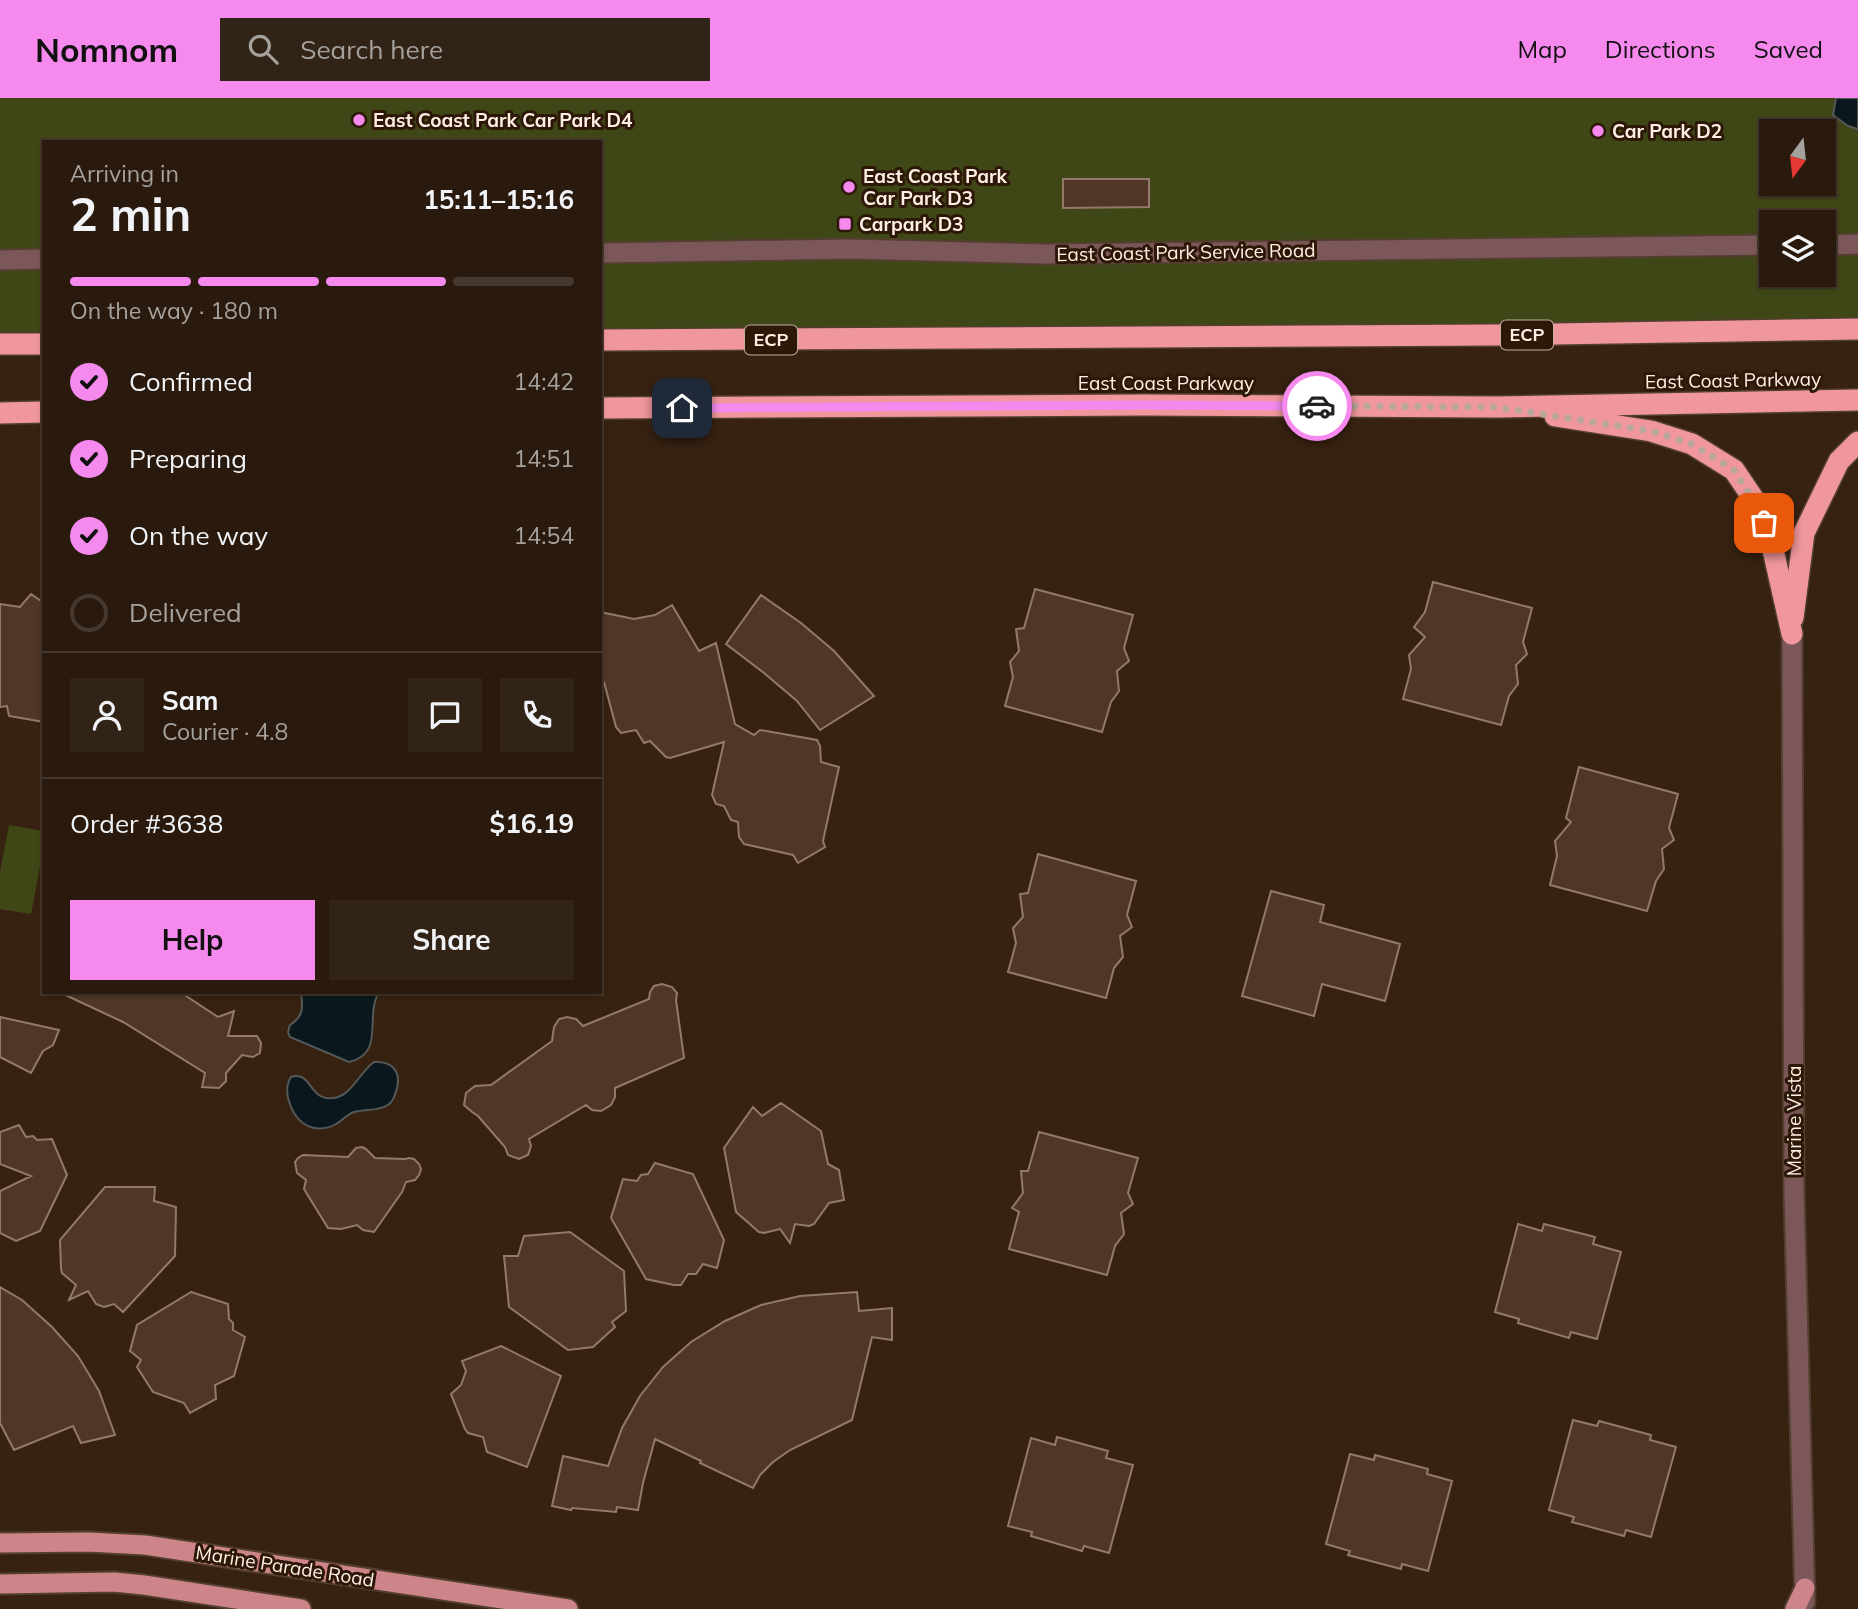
<!DOCTYPE html>
<html lang="en">
<head>
<meta charset="utf-8">
<style>
	body { margin:0; font-family:Mulish,sans-serif; background:#312316; color:#f1f3f6; height:100vh; display:flex; flex-direction:column; font-size:26px; white-space:nowrap }
	* { box-sizing:border-box; margin:0 }
	p { font-size:23px; color:#a5a19d }
	.icon { flex:none; width:38px; height:38px; fill:none; stroke:currentColor; stroke-width:2; stroke-linecap:round; stroke-linejoin:round }
	.map { position:relative; flex:1; overflow:hidden }
	.details { position:absolute; left:42px; top:42px; width:560px; height:854px; display:flex; flex-direction:column; background:#291a0d; border-radius:0px; box-shadow:0 2px 5px #0004,0 0 0 2px #45382e }
	.details>* { flex:none }
	.needle { width:46px; rotate:195deg }
	.controls { position:absolute; left:1759px; top:21px; display:grid; gap:14px }
	.controls a { display:grid; place-items:center; width:77px; height:77px; border-radius:0px; background:#291a0d; box-shadow:0 2px 5px #0004,0 0 0 2px #45382e; font-size:35px }
	.pin { position:absolute; display:grid; place-items:center; width:60px; height:60px; color:#fff; margin:-30px; border-radius:14px; box-shadow:0 4px 10px #0006 }
	.courier { position:absolute; display:grid; place-items:center; width:70px; height:70px; margin:-35px; border:5px solid #f589ee; border-radius:50%; background:#fff; color:#222; box-shadow:0 2px 9px #0007 }
	.summary em { font-style:normal; font-weight:700 }
	.summary div { display:flex; flex-direction:column-reverse }
	.summary { display:flex; align-items:center; justify-content:space-between; height:119px; padding:0 28px }
	h1 { font-size:46px; font-weight:700; line-height:52px }
	.bar { display:grid; grid-template-columns:repeat(4,1fr); gap:10px 7px; align-content:center; height:84px; padding:0 28px }
	.bar i { height:9px; border-radius:5px; background:#45382e }
	.bar .current { background:#f589ee }
	.bar p { grid-column:span 4 }
	.line { display:flex; align-items:center; gap:18px; padding:0 28px; border-top:2px solid #45382e }
	.line div { flex:1 }
	.round { display:grid; place-items:center; flex:none; width:74px; height:74px; border-radius:0px; background:#312316 }
	ol { padding:0 28px; list-style:none }
	li { display:flex; align-items:center; gap:21px; height:77px }
	li p { margin-inline-start:auto }
	li .icon { padding:7px; border-radius:50%; background:#f589ee; color:#111; stroke-width:4 }
	li:last-child { color:#a5a19d }
	li i { width:38px; height:38px; border:4px solid #45382e; border-radius:50% }
	.button { display:flex; gap:14px; margin-top:auto; padding:14px 28px }
	.button a { flex:1; height:80px; border-radius:0px; background:#f589ee; color:#111; font-size:28px; font-weight:700; line-height:80px; text-align:center }
	.button a+a { background:#312316; color:#f1f3f6 }
	header { display:flex; align-items:center; gap:42px; box-sizing:border-box; height:98px; padding:0 35px; background:#f589ee; color:#111 }
	header strong { font-size:33px }
	nav { display:flex; gap:38px; margin-inline-start:auto; font-size:24px }
	.search { width:490px; height:63px; background:#312316; display:flex; align-items:center; gap:18px; box-sizing:border-box; padding:0 24px; border-radius:0px; color:#a5a19d; font-size:26px }
	.map>svg:first-child { display:block }
</style>
</head>
<body>
<header>
<strong>Nomnom</strong>
<div class="search"><svg class="icon" aria-label="search" viewBox="0 0 24 24"><circle cx="10" cy="10" r="6"/><path d="M15 15l6 6"/></svg>Search here</div>
<nav><a>Map</a><a>Directions</a><a>Saved</a></nav>
</header>
<div class="map">
<svg width="1858" height="1511" viewBox="0 0 1858 1511">
	<rect width="100%" height="100%" fill="#372211"/>
	<path fill="#404716" fill-rule="evenodd" d="M0 0H1858V230L600 242V44H44V246H0ZM1771 33H1824V86H1771ZM1771 124H1824V177H1771Z
		M9 727 44 733V748L31 816 0 811V774Z"/>
	<path fill="#0a171c" stroke="#545858" stroke-width="2" d="M1836 0H1858V31L1848 28 1833 17Z
		M301 894H379C364 919 386 955 349 964L290 939 288 934 290 927C304 918 303 909 301 894Z
		M374 964C392 963 401 973 397 990 395 997 393 1005 386 1008 378 1013 364 1011 354 1014 346 1017 343 1022 336 1026 320 1035 303 1030 294 1015 288 1004 284 990 291 979 310 973 309 997 326 1000 350 1004 358 975 374 964Z"/>
	<path fill="#4f3627" stroke="#957968" stroke-width="2" d="M1063 81H1149V109L1063 110Z
		M1433 484 1532 510 1523 544 1527 556 1516 567 1518 586 1509 598 1501 627 1403 601 1411 571 1409 557 1425 539 1414 529 1425 514Z
		M1035 491 1133 517 1124 550 1129 563 1117 573 1119 593 1111 604 1102 634 1005 608 1013 579 1010 564 1019 553 1016 531 1024 530Z
		M31 496 44 505V624L9 618 7 608 0 609V506L20 509Z
		M761 497 801 525 834 553 874 598 820 632 797 603 764 575 726 546Z
		M672 507 699 553 716 545 735 626 754 637 760 632 817 642 820 648 821 664 839 669 823 743 825 749 798 765 793 757 744 746 739 739 738 724 731 722 724 708 716 706 712 697 724 644 670 660 666 659 650 643 644 645 636 632 621 635 616 629 604 584 600 582V514L634 521 655 517Z
		M1579 669 1678 696 1669 730 1674 742 1662 751 1664 771 1656 783 1647 813 1550 787 1557 758 1555 743 1571 724 1566 720Z
		M1038 756 1136 783 1127 817 1132 829 1120 838 1123 859 1114 870 1106 900 1008 874 1016 845 1013 830 1023 819 1020 796 1028 795Z
		M1271 793 1324 807 1320 824 1400 846 1385 903 1322 886 1314 918 1242 898Z
		M662 886 672 889 677 895 676 902 684 960 615 990V999L611 1007 601 1013 592 1012 586 1007 529 1041 531 1048 528 1057 519 1061 508 1057 505 1049 478 1018 472 1014 464 1007 466 995 475 988 491 987 552 943 554 929 559 921 567 919 576 921 583 928 649 901 650 894 654 888Z
		M59 894H180L218 919 234 913 228 938H257L261 945 260 955 253 959 242 957 226 975V983L219 990 202 989 205 975 123 924Z
		M0 919 59 932 53 947 43 953 31 975 0 959Z
		M781 1005 821 1033 828 1066 839 1072 844 1102 829 1105 814 1126 809 1128 795 1126 790 1145 780 1131 764 1135 759 1134 736 1114 724 1050 753 1009 762 1018Z
		M19 1027 26 1039 33 1038 37 1042 52 1041 67 1077 40 1133 16 1143 0 1135V1093L31 1078 0 1066V1034Z
		M1039 1034 1138 1060 1128 1095 1133 1106 1121 1115 1124 1136 1115 1148 1107 1177 1009 1151 1019 1114 1012 1110 1023 1095 1021 1073H1028Z
		M362 1049 366 1051 375 1060 405 1061 409 1060 414 1061 419 1066 421 1071 419 1077 415 1082 406 1084 402 1094 374 1134 363 1132 357 1127 341 1131 328 1130 304 1091 306 1082 297 1075 295 1064 298 1060 303 1057 348 1059 356 1050Z
		M655 1065 693 1076 724 1142 717 1170 703 1166 696 1176H688L681 1187H674L646 1181 611 1120 623 1081 637 1083 641 1077 648 1076Z
		M105 1089H155L154 1103 176 1109 175 1158 123 1214 114 1206 104 1209 96 1206 88 1193 69 1202 76 1187 62 1175 61 1170 60 1142Z
		M1518 1126 1542 1133 1544 1126 1595 1139 1593 1146 1621 1154 1597 1241 1571 1234 1569 1240 1518 1225 1519 1221 1495 1214Z
		M570 1134 624 1173 626 1213 612 1224 615 1229 593 1249 568 1252 509 1209 504 1158H518L524 1138Z
		M0 1189 22 1202 52 1229 78 1258 99 1293 115 1337 81 1345 73 1328 14 1352 0 1325Z
		M191 1194 228 1206 229 1221 233 1225V1232L245 1239 234 1278 215 1287 216 1301 190 1315 184 1305 153 1294 137 1269 141 1262 130 1253 137 1227Z
		M857 1194 859 1213 892 1210V1242L872 1239 852 1322 790 1352 773 1364 760 1377 753 1390 700 1365 701 1363 655 1341 643 1385 638 1412 617 1409 616 1414 572 1410 571 1412 552 1408 563 1358 608 1368 622 1330 640 1298 663 1269 691 1244 725 1223 761 1207 800 1198Z
		M501 1248 561 1278 527 1369 487 1354 483 1339 468 1335 465 1331 451 1296 461 1287 466 1273 462 1263Z
		M1573 1322 1597 1328 1599 1323 1651 1337 1650 1342 1676 1349 1651 1439 1626 1432 1624 1438 1572 1424 1574 1419 1549 1412Z
		M1057 1339 1108 1353 1106 1360 1133 1367 1109 1455 1084 1448 1082 1453 1031 1438 1032 1434 1008 1428 1031 1340 1055 1347Z
		M1350 1356 1374 1362 1375 1357 1428 1371 1427 1376 1452 1383 1428 1473 1402 1466 1401 1471 1348 1457 1350 1453 1326 1446Z"/>
	<g fill="none" stroke-linecap="round" stroke-linejoin="round">
		<defs>
			<path id="minor" d="M1824 147 1858 146
				M600 155 850 151 1043 156 1771 147
				M0 162 44 161"/>
			<path id="tertiary" d="M1792 536 1794 1094 1805 1504"/>
			<path id="primary" d="M0 1445 88 1444 145 1447 568 1511
				M0 1486 114 1484 144 1487 301 1511
				M1795 1511 1805 1490"/>
			<path id="motorway" d="M600 242 1495 237 1858 231
				M0 246H44
				M600 310 1144 307 1497 309 1858 302
				M0 315 44 314
				M1555 318 1651 333 1692 346 1734 372 1757 406 1771 443 1792 536
				M1793 520 1804 435 1839 363 1858 344"/>
		</defs>
		<use href="#minor" stroke="#533f2f" stroke-width="23"/>
		<use href="#tertiary" stroke="#533f2f" stroke-width="23"/>
		<use href="#primary" stroke="#533f2f" stroke-width="23"/>
		<use href="#motorway" stroke="#533f2f" stroke-width="24"/>
		<use href="#minor" stroke="#7b5759" stroke-width="19"/>
		<use href="#tertiary" stroke="#7b5759" stroke-width="19"/>
		<use href="#primary" stroke="#ce8589" stroke-width="19"/>
		<use href="#motorway" stroke="#ef979c" stroke-width="21"/>
	</g>
	<g fill="none" stroke-linecap="round" stroke-linejoin="round">
		<path stroke="#b9a79b" stroke-width="7" stroke-dasharray="0 12.6" d="M1317 308 1497 309 1651 333 1692 346 1734 372 1756 406 1764 425"/>
		<path stroke="#f589ee" stroke-width="9" d="M682 310 1144 307 1317 308"/>
	</g>
	<g fill="#f589ee" stroke="#2d1808" stroke-width="2.5">
		<circle cx="359" cy="22" r="7"/>
		<circle cx="1598" cy="33" r="7"/>
		<circle cx="849" cy="89" r="7"/>
		<rect x="838" y="119" width="14" height="14" rx="3.5"/>
	</g>
	<g text-anchor="middle" stroke-width="6" stroke-linejoin="round" paint-order="stroke">
		<g fill="#2d1808" stroke="#c0aea3" stroke-width="2">
			<rect x="1501" y="222.5" width="52" height="29" rx="5"/>
			<rect x="745" y="227.5" width="52" height="29" rx="5"/>
		</g>
		<g font-size="18" font-weight="bold" fill="#ffefe5">
			<text x="1527" y="243">ECP</text>
			<text x="771" y="248">ECP</text>
		</g>
		<g font-size="19" font-weight="bold" fill="#ffefe5" stroke="#2d1808" text-anchor="start">
			<text x="373" y="29">East Coast Park Car Park D4</text>
			<text x="1612" y="40">Car Park D2</text>
			<text x="863" y="85">East Coast Park<tspan x="863" dy="22">Car Park D3</tspan></text>
			<text x="859" y="133">Carpark D3</text>
		</g>
		<g font-size="19" fill="#ffefe5" stroke="#2d1808">
			<text transform="translate(1186 154) rotate(-1)" y="7">East Coast Park Service Road</text>
			<text transform="translate(1733 282) rotate(-1)" y="7">East Coast Parkway</text>
			<text x="1166" y="292">East Coast Parkway</text>
			<text transform="translate(1794 1023) rotate(-90)" y="7">Marine Vista</text>
			<text transform="translate(285 1468) rotate(9)" y="7">Marine Parade Road</text>
		</g>
	</g>
</svg>
<div class="controls">
<a><svg class="needle" viewBox="-14 -14 28 28"><path d="M0-13l5 13h-10z" fill="#e53935"/><path d="M0 13l5-13h-10z" fill="#a5a19d"/></svg></a>
<a><svg class="icon" aria-label="layers" viewBox="0 0 24 24"><path d="M12 4l9 5-9 5-9-5zM3 14l9 5 9-5"/></svg></a>
</div>
<div class="pin" style="left:1764px;top:425px;background:#ea580c"><svg class="icon" aria-label="bag" viewBox="0 0 24 24"><path d="M5 8h14l-1 12H6zM9 8a3 3 0 0 1 6 0"/></svg></div>
<div class="pin" style="left:682px;top:310px;background:#1f2937"><svg class="icon" aria-label="home" viewBox="0 0 24 24"><path d="M3 11l9-7 9 7M6 9v11h12V9"/></svg></div>
<div class="courier" style="left:1317px;top:308px"><svg class="icon" aria-label="car" viewBox="0 0 24 24"><path d="M5 17H2v-5l4-1 3-4h7l3 4 3 1v5h-3M9 17h6M6 11h13"/><circle cx="7" cy="17" r="2"/><circle cx="17" cy="17" r="2"/></svg></div>
<section class="details">
<div class="summary"><div><h1>2 min</h1><p>Arriving in</p></div><em>15:11–15:16</em></div>
<div class="bar"><i class="current"></i><i class="current"></i><i class="current"></i><i></i><p>On the way · 180 m</p></div>
<ol>
<li><svg class="icon" aria-label="check" viewBox="0 0 24 24"><path d="M5 12l5 5 9-10"/></svg>Confirmed<p>14:42</p></li>
<li><svg class="icon" aria-label="check" viewBox="0 0 24 24"><path d="M5 12l5 5 9-10"/></svg>Preparing<p>14:51</p></li>
<li><svg class="icon" aria-label="check" viewBox="0 0 24 24"><path d="M5 12l5 5 9-10"/></svg>On the way<p>14:54</p></li>
<li><i></i>Delivered</li>
</ol>
<div class="line" style="height:126px"><a class="round"><svg class="icon" aria-label="person" viewBox="0 0 24 24"><circle cx="12" cy="8" r="4"/><path d="M4 21q1-7 8-7t8 7"/></svg></a><div><b>Sam</b><p>Courier · 4.8</p></div><a class="round"><svg class="icon" aria-label="chat" viewBox="0 0 24 24"><path d="M4 5h16v11H9l-5 4z"/></svg></a><a class="round"><svg class="icon" aria-label="phone" viewBox="0 0 24 24"><path d="M5 4h4l2 5-3 2q2 4 5 5l2-3 5 2v4C11 20 4 13 5 4z"/></svg></a></div>
<div class="line" style="height:91px"><div>Order #3638</div><b>$16.19</b></div>
<div class="button"><a>Help</a><a>Share</a></div>
</section>
</div>
</body>
</html>
